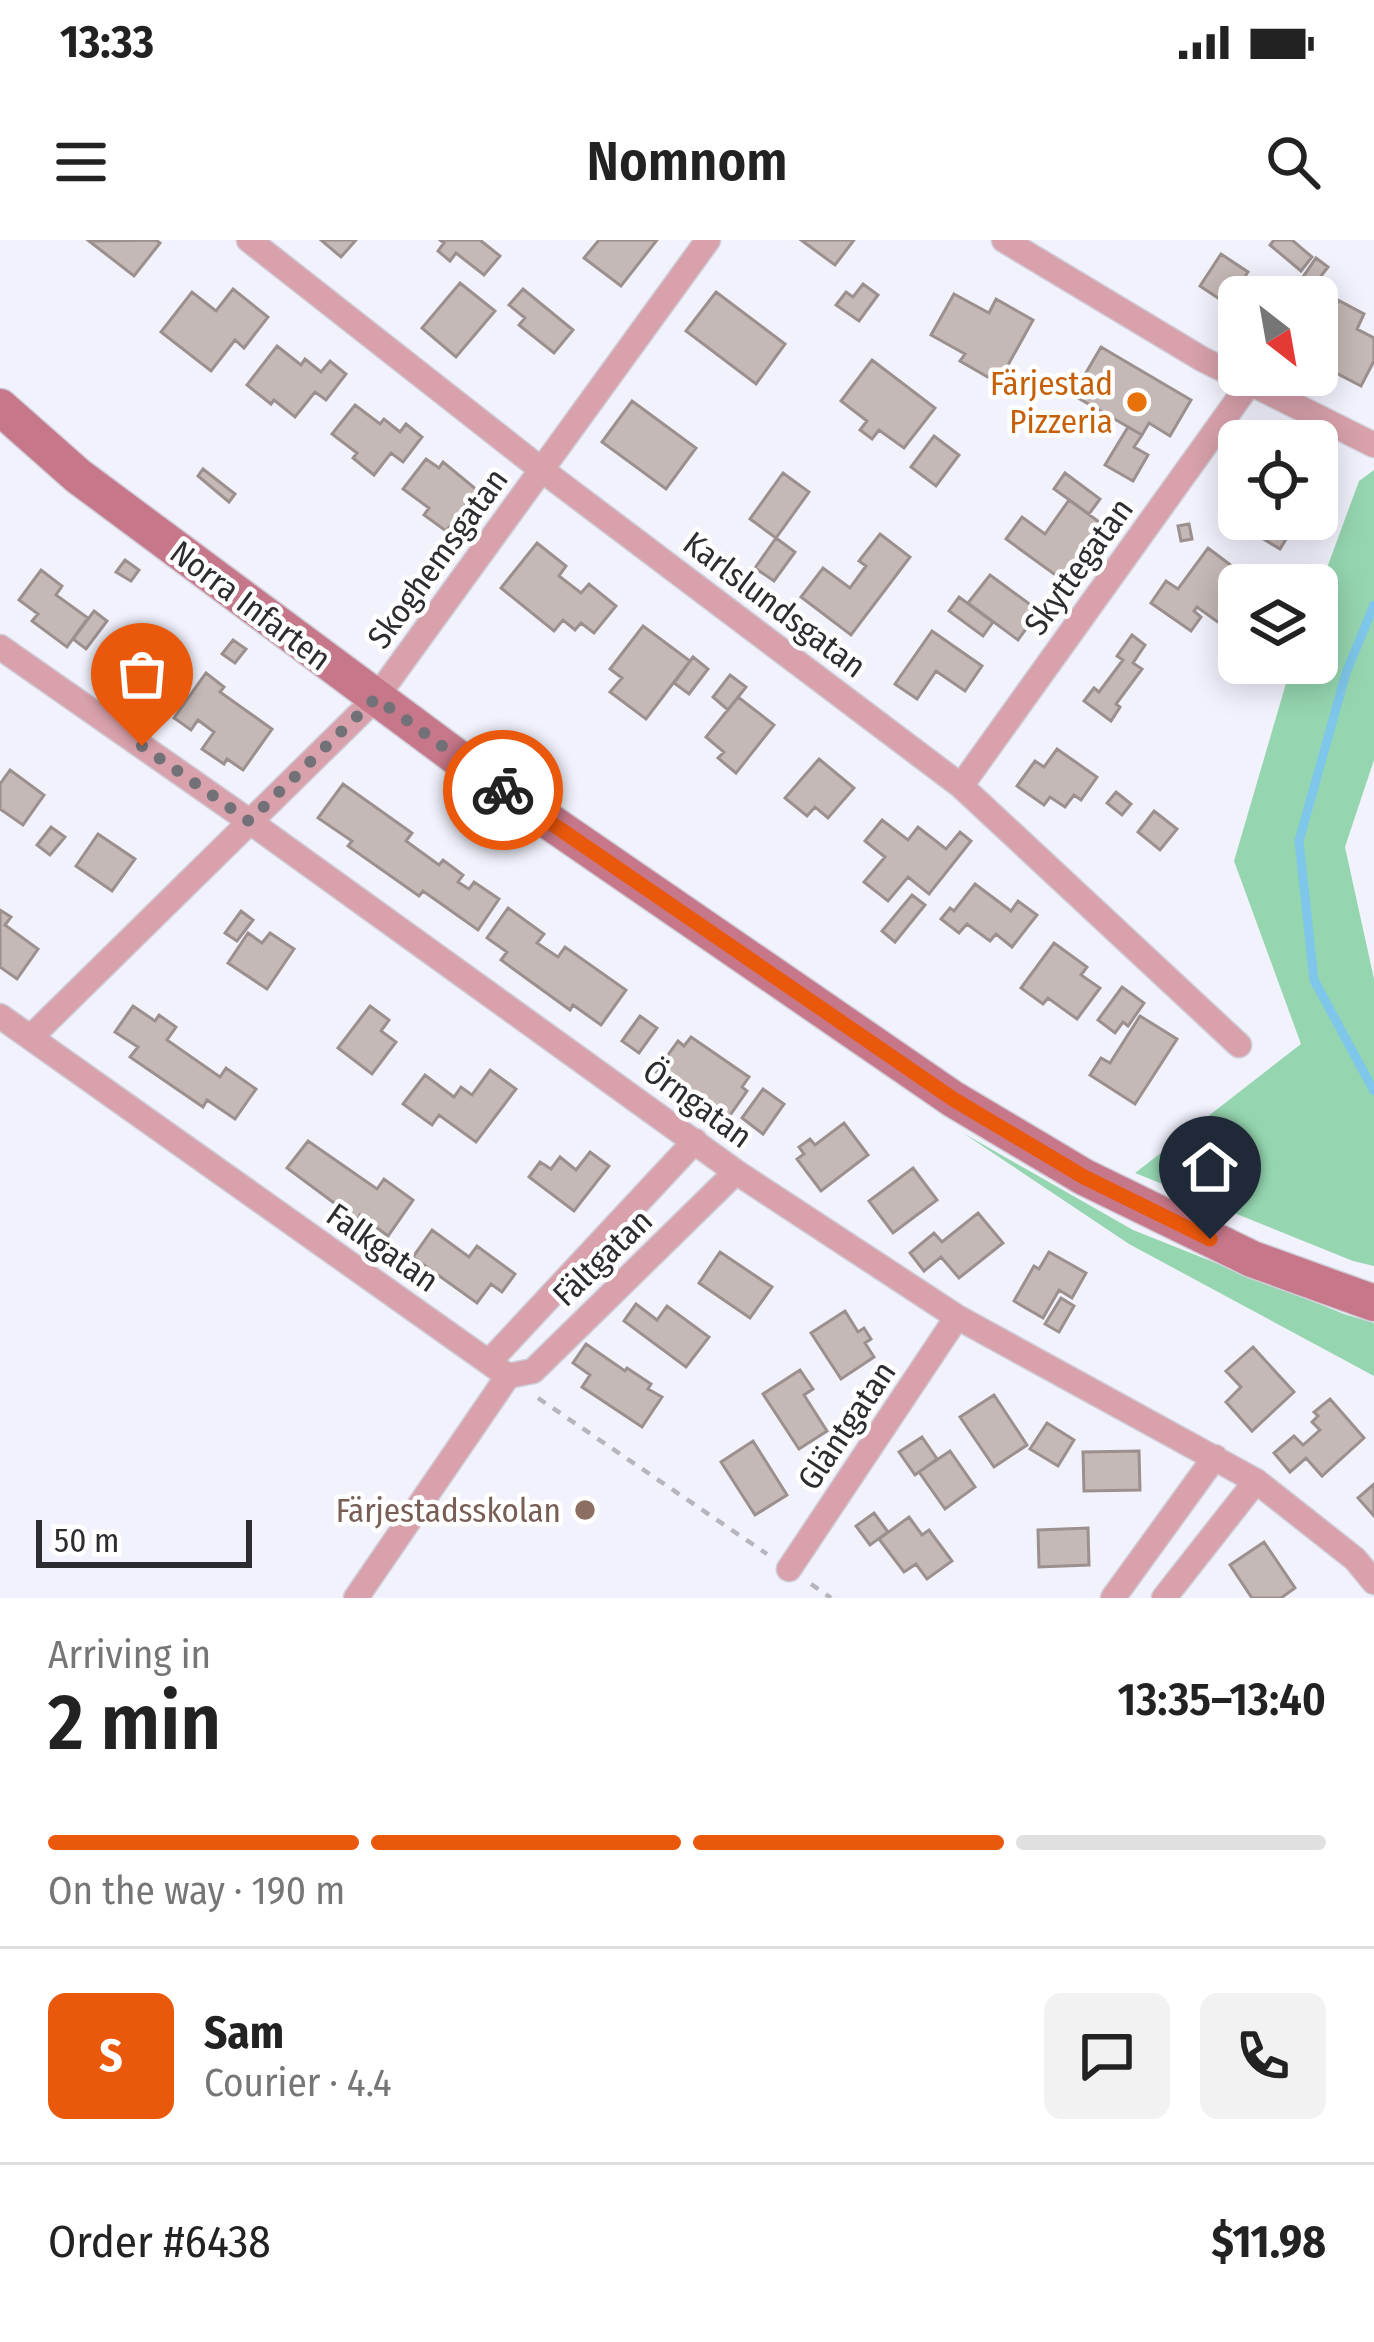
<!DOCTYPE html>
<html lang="en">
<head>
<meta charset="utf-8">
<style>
	body { margin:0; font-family:"Fira Sans Condensed",sans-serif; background:#f2f2f2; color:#222; height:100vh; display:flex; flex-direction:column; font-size:45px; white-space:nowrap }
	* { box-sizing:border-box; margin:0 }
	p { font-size:39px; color:#767676 }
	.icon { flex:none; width:66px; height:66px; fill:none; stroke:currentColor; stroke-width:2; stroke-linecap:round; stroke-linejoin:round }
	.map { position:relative; height:1358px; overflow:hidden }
	.drawer { display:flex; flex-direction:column; background:#fff; flex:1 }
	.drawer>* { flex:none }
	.needle { width:78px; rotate:149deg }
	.buttons { position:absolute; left:1218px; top:36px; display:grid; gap:24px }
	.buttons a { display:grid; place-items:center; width:120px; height:120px; border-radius:18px; background:#fff; box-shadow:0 6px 30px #0003; font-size:60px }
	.scale { position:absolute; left:36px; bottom:30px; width:216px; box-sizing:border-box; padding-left:12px; border:6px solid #2d2c30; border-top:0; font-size:33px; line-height:42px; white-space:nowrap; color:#2d2c30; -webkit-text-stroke:9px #fff; paint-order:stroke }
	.pin { position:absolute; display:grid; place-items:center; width:102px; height:102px; color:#fff; margin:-123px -51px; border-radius:50% 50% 50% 0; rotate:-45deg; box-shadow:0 0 12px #0007 }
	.pin .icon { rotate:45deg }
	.courier { position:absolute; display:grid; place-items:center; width:120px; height:120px; margin:-60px; border:9px solid #ea580c; border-radius:50%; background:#fff; color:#222; box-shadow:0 3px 15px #0007 }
	.overview em { font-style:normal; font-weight:600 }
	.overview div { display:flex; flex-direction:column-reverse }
	.overview { display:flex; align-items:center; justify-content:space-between; height:204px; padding:0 48px }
	h1 { font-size:78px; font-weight:600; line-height:90px }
	.bar { display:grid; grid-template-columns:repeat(4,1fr); gap:18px 12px; align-content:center; height:144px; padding:0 48px }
	.bar i { height:15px; border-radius:9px; background:#e0e0e0 }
	.bar .on { background:#ea580c }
	.bar p { grid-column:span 4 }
	.line { display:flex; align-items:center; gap:30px; padding:0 48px; border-top:3px solid #e0e0e0 }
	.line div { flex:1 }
	.round { display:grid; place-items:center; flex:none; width:126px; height:126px; border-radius:18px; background:#f2f2f2 }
	.status { display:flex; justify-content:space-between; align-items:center; height:84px; padding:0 60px; background:#fff; direction:ltr }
	.status svg { height:33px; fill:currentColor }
	header { display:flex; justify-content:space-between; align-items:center; height:156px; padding:0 48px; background:#fff; font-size:54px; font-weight:600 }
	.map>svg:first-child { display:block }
</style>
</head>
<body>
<div class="status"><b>13:33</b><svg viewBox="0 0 49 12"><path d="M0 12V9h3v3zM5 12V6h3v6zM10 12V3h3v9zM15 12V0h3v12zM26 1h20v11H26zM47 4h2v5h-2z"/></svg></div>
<header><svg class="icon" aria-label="menu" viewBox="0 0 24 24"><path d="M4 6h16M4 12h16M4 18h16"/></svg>Nomnom<svg class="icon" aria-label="search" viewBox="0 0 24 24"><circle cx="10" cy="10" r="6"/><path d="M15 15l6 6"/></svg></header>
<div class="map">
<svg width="1374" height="1358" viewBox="0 0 1374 1358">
	<rect width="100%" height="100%" fill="#f2f2fd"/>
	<path fill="#95d6b0" d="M1374 230V520L1345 607 1374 739V1026L1353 1021 1135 933 1301 804 1234 621 1292 423H1317V355L1359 241Z
		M963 893 1133 990 1344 1074 1374 1083V1136L1129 1004Z"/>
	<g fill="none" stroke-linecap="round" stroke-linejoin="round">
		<path stroke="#7ec6ea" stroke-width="9" d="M1374 365 1346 433 1299 601 1314 740 1374 851"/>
	</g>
	<path fill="#c5b9b7" stroke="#9b908e" stroke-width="3" d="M156 0 160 3 134 36 89 1Z
		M321 0H356L341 17Z
		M440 0H480L500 16 484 35 456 13 450 21 438 11 444 3Z
		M599 0H657L621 46 584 18Z
		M801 0H854L835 25Z
		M1274 0H1292L1312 17 1301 31 1270 5Z
		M1221 14 1248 32 1227 64 1200 46Z
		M1316 18 1328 27 1314 45 1303 37Z
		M460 43 495 71 456 117 422 88Z
		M863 44 878 55 859 81 836 65 846 52 853 57Z
		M233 49 268 77 244 108 235 100 211 131 161 92 192 52 216 71Z
		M523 49 573 90 554 113 519 85 525 78 509 65Z
		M1309 51 1336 65 1338 60 1364 74 1357 89 1374 98V121L1361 146 1317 123V91L1322 81 1317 79V57H1306Z
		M716 52 785 104 756 144 686 91Z
		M954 54 989 73 996 59 1033 80 998 143 960 121 965 114 931 95Z
		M277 106 301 125 305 119 321 132 330 121 346 134 326 160 315 152 295 177 274 160 271 164 247 145Z
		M1101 107 1191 160 1170 196 1149 183 1142 195 1073 155Z
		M872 120 935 168 904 208 879 190 872 199 860 190 867 181 841 161Z
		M632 161 696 208 666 249 602 202Z
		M355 165 380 184 384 179 400 192 406 184 422 197 403 222 391 213 374 235 353 218 357 213 332 194Z
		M1128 187 1142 195 1134 207 1148 215 1133 241 1105 225Z
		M1270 189 1290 201H1262Z
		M934 196 959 215 936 246 911 227Z
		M426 219 439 228 443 222 477 250 446 291 424 275 429 268 403 249Z
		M203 229 235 254 229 262 198 236Z
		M783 233 809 252 776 298 750 279Z
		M1065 233 1100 259 1089 274 1054 249Z
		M1069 260 1102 284 1061 339 1006 299 1022 277 1045 294Z
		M1239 273V279H1278L1293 288 1280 309 1234 281Z
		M1189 284 1192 299 1181 301 1178 286Z
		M880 294 910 317 851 395 801 357 823 328 850 348 866 326 859 321Z
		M776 298 795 312 774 341 755 328Z
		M537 303 566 326 559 336 581 353 589 344 616 366 594 393 581 383 575 390 563 380 554 391 501 348Z
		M1208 308 1257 345H1239V375L1229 390 1197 367 1194 371 1201 377 1191 391 1151 363 1166 341 1178 349Z
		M125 320 139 330 131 341 116 332Z
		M41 330 62 346 56 355 88 378 67 407 32 381 38 374 19 360Z
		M990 335 1039 371 1018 400 968 363Z
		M959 357 993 382 983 396 949 371Z
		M94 371 107 381 86 409 73 399Z
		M643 386 690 421 646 479 610 452 622 438 610 429Z
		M932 391 982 426 965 451 936 431 917 459 895 444Z
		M1132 395 1145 405 1133 423 1142 429 1116 464 1120 467 1111 481 1084 461 1094 448 1099 452 1123 420 1117 416Z
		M233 400 246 409 235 423 222 414Z
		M141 414 177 439 156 469 120 443Z
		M693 417 708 429 689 454 674 443Z
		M206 433 224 447 220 452 272 489 243 530 227 519 224 524 202 509 214 492 198 480 191 490 174 478Z
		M730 435 746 447 728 470 713 457Z
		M738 457 774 485 736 533 718 518 724 512 706 497Z
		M1057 509 1097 537 1081 560 1074 555 1065 567 1050 557 1044 565 1017 546 1035 521 1044 527Z
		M819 519 854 548 828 578 815 567 807 576 785 558Z
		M10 530 44 555 23 585 0 569V544Z
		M343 544 412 593 406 601 439 625 443 620 463 635 458 642 469 649 474 642 499 659 478 690 423 651 419 656 348 606 352 601 318 578Z
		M1116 552 1131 564 1122 575 1107 563Z
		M1154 571 1177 589 1160 610 1138 592Z
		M882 580 908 600 918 587 946 609 960 592 971 601 929 654 908 637 888 661 864 642 885 617 865 601Z
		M51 587 65 597 50 615 37 605Z
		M98 594 135 619 112 651 76 626Z
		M975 644 1011 671 1018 661 1037 675 1012 707 996 694 990 701 967 684 959 693 941 679 950 668 954 671Z
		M912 655 925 665 895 702 882 691Z
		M508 668 544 694 537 703 558 717 565 707 626 750 601 785 573 765 570 770 501 720 507 712 487 698Z
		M0 670 11 677 5 685 38 709 17 739 0 727Z
		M241 671 253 680 237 701 225 693Z
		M248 693 262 703 270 693 294 709 267 749 228 723Z
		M1054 703 1087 727 1081 735 1100 748 1077 779 1048 758 1043 764 1021 748Z
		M1122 747 1144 763 1128 786 1123 782 1115 793 1098 780Z
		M133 766 155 781 159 775 176 787 167 800 220 837 226 828 256 849 235 879 207 860 203 867 130 817 138 807 115 792Z
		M370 766 389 780 381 791 396 802 372 834 338 808Z
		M640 776 657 788 639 813 622 801Z
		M1140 776 1177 799 1135 864 1090 835 1101 818 1110 823Z
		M691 797 749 837 742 847 747 851 726 881 656 832 678 801 684 806Z
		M490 830 516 849 476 902 439 875 432 885 403 864 425 835 454 857 461 847 472 855Z
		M763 849 784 864 763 894 742 878Z
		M844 883 868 915 821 951 797 919 804 914 799 907 810 899 815 905Z
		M308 901 377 949 384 939 413 960 388 996 360 975 357 980 287 928Z
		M590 912 609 926 574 971 529 937 540 922 551 929 560 917 576 930Z
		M913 928 937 960 893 993 869 961Z
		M978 973 1003 1003 959 1038 941 1017 924 1031 910 1013 934 993 942 1002Z
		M432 990 469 1017 477 1006 515 1034 502 1052 491 1044 477 1063 413 1017Z
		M720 1012 772 1047 750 1078 699 1043Z
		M1049 1012 1086 1033 1072 1058 1059 1050 1043 1078 1014 1061 1034 1026 1039 1029Z
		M1061 1058 1074 1066 1059 1092 1045 1084Z
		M636 1064 657 1080 667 1066 709 1097 686 1127 624 1081Z
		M845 1071 858 1092 864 1088 871 1099 865 1103 874 1117 841 1139 811 1093Z
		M586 1104 625 1131 627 1128 651 1144 648 1149 662 1157 642 1187 582 1147 590 1135 573 1123Z
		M1253 1107 1294 1152 1252 1191 1226 1162 1241 1147 1226 1131Z
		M800 1130 813 1149 804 1155 827 1191 799 1209 763 1154Z
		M994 1155 1027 1205 994 1227 960 1177Z
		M1330 1159 1364 1198 1322 1236 1306 1218 1290 1232 1274 1213 1294 1196 1303 1205 1320 1190 1312 1182 1318 1176 1314 1172Z
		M1047 1183 1074 1200 1058 1226 1030 1209Z
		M922 1197 937 1219 915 1235 899 1212Z
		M753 1201 787 1255 755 1275 721 1222Z
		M950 1211 975 1247 945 1269 919 1232Z
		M1139 1211 1140 1250 1084 1251 1083 1212Z
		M1374 1244V1276L1358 1258Z
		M874 1273 888 1292 870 1305 856 1286Z
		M909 1277 922 1295 929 1290 952 1321 927 1339 916 1324 904 1332 879 1299Z
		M1088 1288 1089 1325 1039 1327 1038 1290Z
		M1264 1302 1295 1348 1281 1358H1252L1230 1325Z"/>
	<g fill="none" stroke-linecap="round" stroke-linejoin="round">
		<defs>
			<path id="street" d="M249 0 542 230 961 546 1239 805
				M1004 0 1202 119 1374 205
				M0 407 249 581 736 932 957 1077 1256 1241 1355 1319 1374 1342
				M961 546 1249 144
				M0 776 508 1136
				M31 797 376 458 708 0
				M489 1122 695 901
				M508 1136 533 1131 736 932
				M789 1329 957 1077
				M356 1358 508 1136
				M1113 1358 1215 1217
				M1164 1358 1256 1241"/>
			<path id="secondary" d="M0 167 78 236 470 527 953 859 1084 937 1252 1019 1374 1063"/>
		</defs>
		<use href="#street" stroke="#cfced8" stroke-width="27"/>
		<use href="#secondary" stroke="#cfced8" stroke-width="39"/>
		<path stroke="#b6b5be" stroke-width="4.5" stroke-dasharray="9 9" stroke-linecap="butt" d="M538 1158 767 1314
			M811 1344 831 1358"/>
		<use href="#street" stroke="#d8a1ac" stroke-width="24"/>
		<use href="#secondary" stroke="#c67789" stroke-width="36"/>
	</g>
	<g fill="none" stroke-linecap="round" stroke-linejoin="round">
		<path stroke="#727178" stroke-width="12" stroke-dasharray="0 21.6" d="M142 506 249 581 376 458 503 550"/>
		<path stroke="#ea580c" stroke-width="15" d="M503 550 953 859 1084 937 1210 999"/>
	</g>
	<circle fill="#e8710a" stroke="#fff" stroke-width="4.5" cx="1137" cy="162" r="12"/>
	<circle fill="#8d6e63" stroke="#fff" stroke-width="4.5" cx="585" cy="1270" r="12"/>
	<g text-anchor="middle" stroke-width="9" stroke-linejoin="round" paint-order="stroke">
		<g font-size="33" fill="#c56008" stroke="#fff" text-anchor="end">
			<text x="1113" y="155">Färjestad<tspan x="1113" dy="38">Pizzeria</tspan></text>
		</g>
		<g font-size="33" fill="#2d2c30" stroke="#fff">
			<text transform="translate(437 318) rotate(-54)" y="12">Skoghemsgatan</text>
			<text transform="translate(1078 326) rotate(-54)" y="12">Skyttegatan</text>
			<text transform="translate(775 364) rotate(37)" y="12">Karlslundsgatan</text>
			<text transform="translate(251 365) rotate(37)" y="12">Norra Infarten</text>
			<text transform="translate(698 863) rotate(36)" y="12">Örngatan</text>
			<text transform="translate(383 1007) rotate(35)" y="12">Falkgatan</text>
			<text transform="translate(602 1017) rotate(-44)" y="12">Fältgatan</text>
			<text transform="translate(846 1185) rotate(-56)" y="12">Gläntgatan</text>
		</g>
		<g font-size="33" fill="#785e54" stroke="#fff" text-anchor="end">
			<text x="561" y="1282">Färjestadsskolan</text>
		</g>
	</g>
</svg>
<div class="buttons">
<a><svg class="needle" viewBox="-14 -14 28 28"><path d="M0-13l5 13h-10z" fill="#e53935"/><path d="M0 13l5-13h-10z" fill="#767676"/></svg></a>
<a><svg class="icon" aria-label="locate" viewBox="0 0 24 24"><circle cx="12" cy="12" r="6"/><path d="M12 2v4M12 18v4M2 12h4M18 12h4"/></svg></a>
<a><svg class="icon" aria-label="layers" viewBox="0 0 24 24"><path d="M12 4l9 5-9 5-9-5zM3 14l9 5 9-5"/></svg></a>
</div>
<div class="scale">50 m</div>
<div class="pin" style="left:142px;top:506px;background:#ea580c"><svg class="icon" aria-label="bag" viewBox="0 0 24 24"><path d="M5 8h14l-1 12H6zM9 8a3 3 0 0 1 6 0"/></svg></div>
<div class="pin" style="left:1210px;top:999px;background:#1f2937"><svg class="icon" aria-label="home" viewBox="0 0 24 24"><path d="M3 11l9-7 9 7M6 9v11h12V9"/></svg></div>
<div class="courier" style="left:503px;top:550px"><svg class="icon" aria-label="bike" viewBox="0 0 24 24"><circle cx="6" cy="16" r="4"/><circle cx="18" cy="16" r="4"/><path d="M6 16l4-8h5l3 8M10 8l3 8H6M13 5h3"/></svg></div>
</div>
<section class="drawer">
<div class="overview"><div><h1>2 min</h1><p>Arriving in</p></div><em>13:35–13:40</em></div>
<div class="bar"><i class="on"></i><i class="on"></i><i class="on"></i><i></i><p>On the way · 190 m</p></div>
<div class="line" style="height:216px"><b class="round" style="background:#ea580c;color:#fff">S</b><div><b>Sam</b><p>Courier · 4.4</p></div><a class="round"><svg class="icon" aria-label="chat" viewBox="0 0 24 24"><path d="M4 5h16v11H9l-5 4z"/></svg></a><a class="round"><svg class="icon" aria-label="phone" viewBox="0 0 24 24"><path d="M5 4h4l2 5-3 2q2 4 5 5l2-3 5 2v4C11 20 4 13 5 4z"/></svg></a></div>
<div class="line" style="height:156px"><div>Order #6438</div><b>$11.98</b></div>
</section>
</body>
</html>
